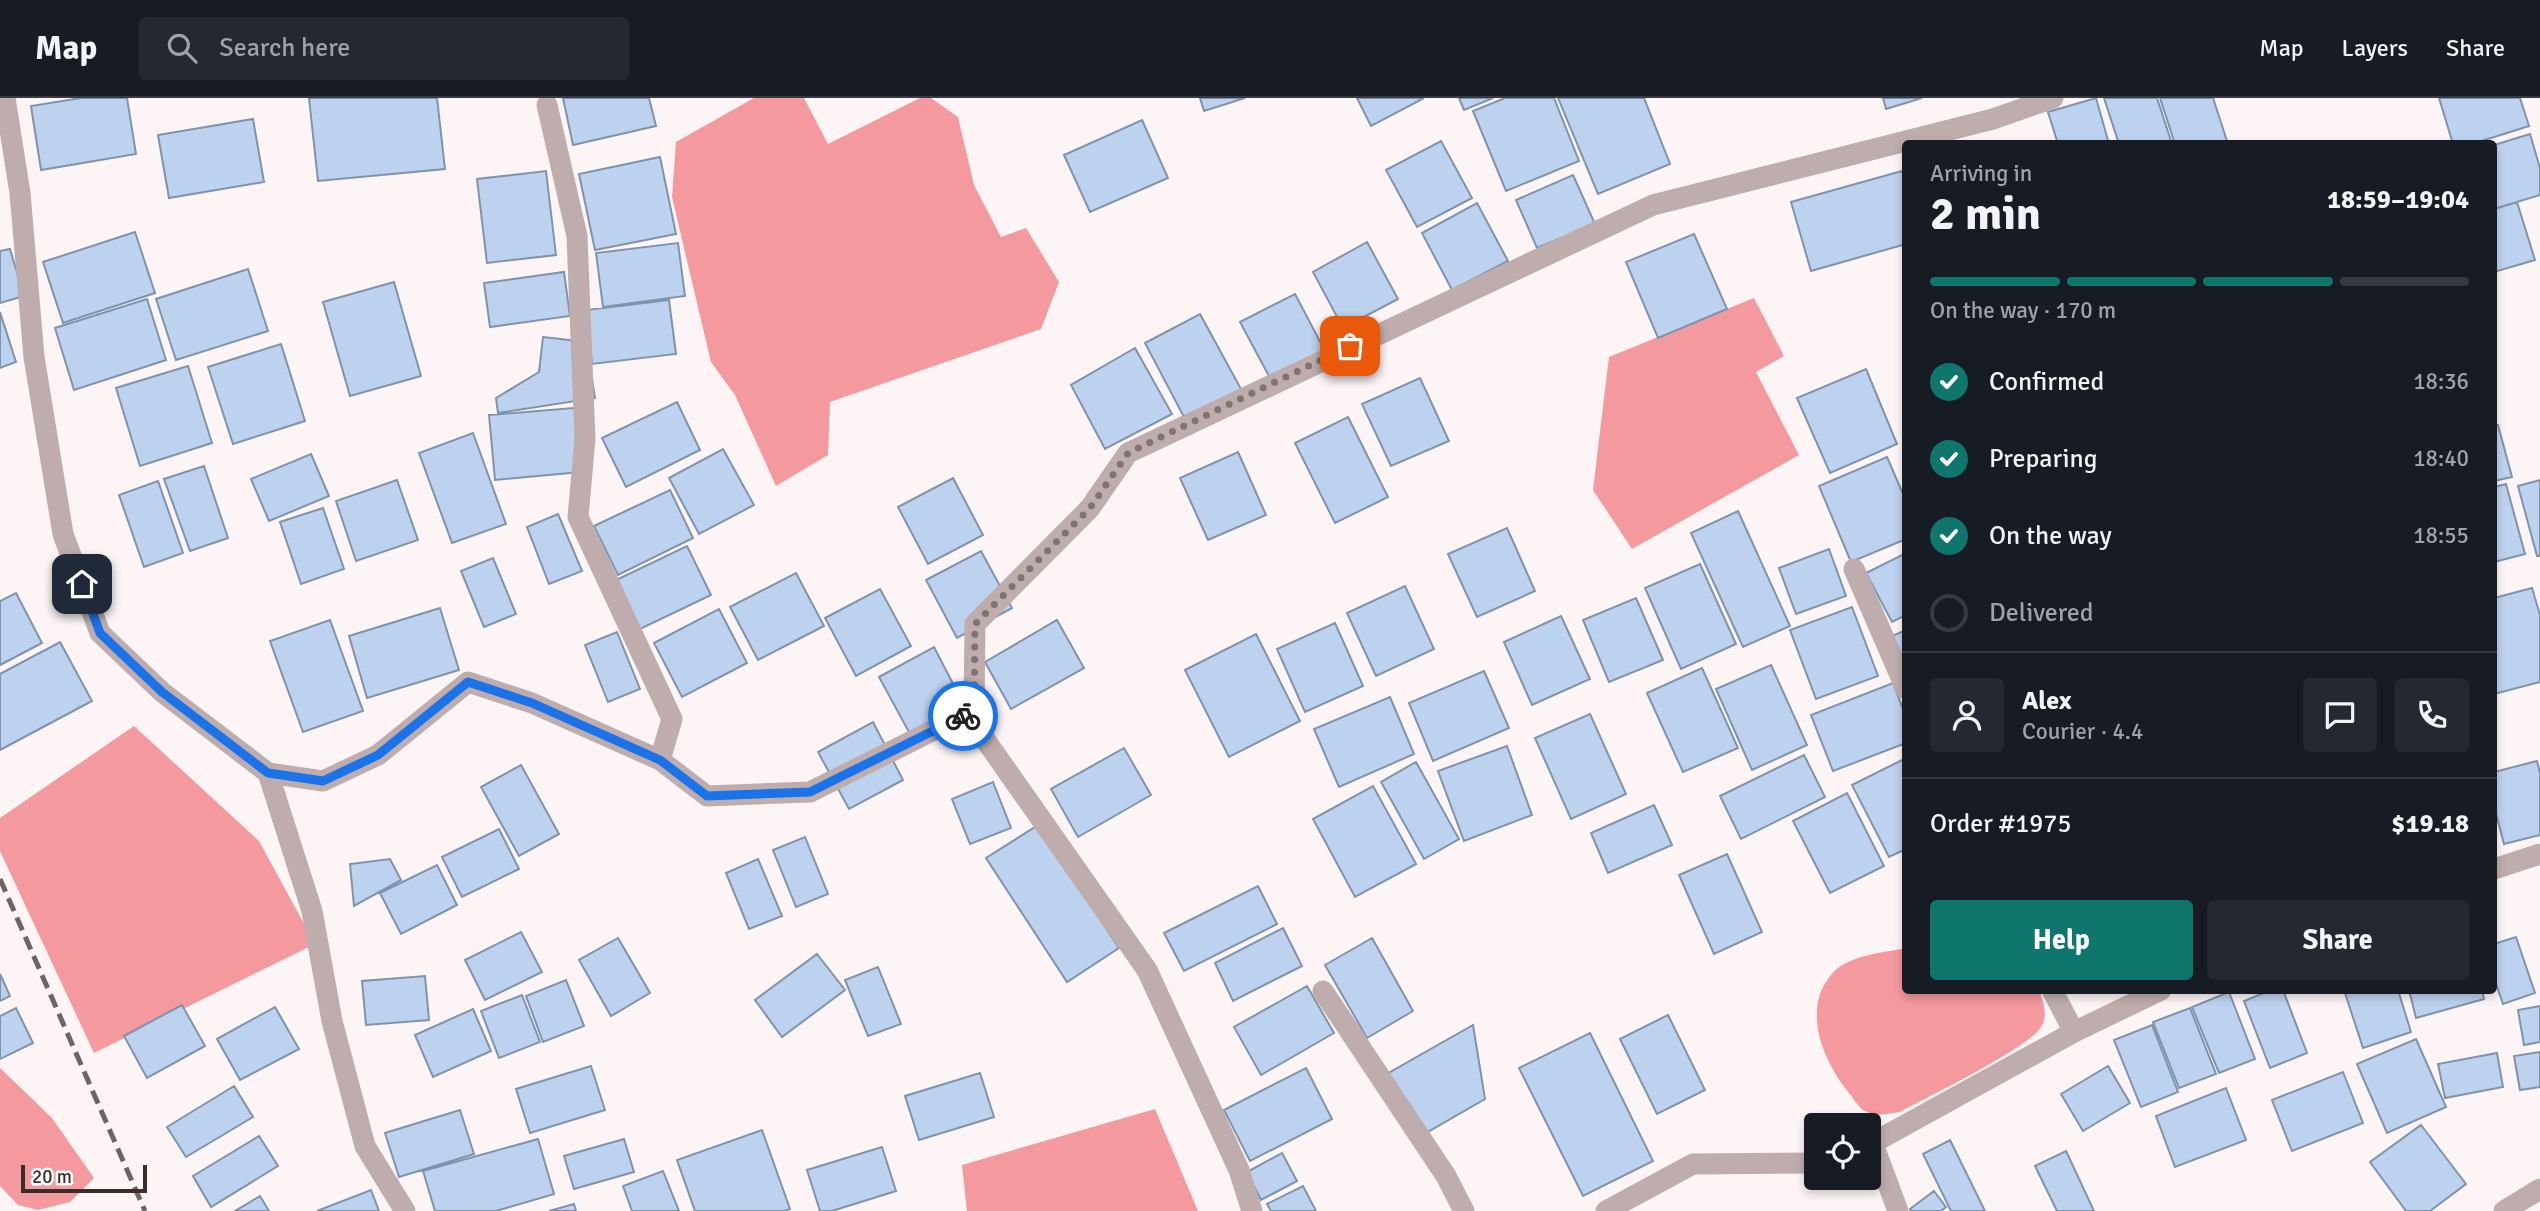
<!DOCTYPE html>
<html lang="en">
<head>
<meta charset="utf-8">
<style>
	body { margin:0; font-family:Signika,sans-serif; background:#242831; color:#f1f3f6; height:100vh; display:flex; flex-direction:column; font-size:26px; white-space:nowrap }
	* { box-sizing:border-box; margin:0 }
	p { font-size:23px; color:#9ea1a6 }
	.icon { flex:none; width:38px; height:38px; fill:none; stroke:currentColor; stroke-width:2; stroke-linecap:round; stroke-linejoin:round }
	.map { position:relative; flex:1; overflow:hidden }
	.sheet { position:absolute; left:1902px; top:42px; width:595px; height:854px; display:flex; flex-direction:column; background:#171b24; border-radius:7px; box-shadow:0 4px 10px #0003 }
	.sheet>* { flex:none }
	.fabs { position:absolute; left:1804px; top:1015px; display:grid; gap:14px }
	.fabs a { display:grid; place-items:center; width:77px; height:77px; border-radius:7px; background:#171b24; box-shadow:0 4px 10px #0003; font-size:35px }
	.scale { position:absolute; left:21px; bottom:18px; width:126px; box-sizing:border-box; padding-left:7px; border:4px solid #3c2d2d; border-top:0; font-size:19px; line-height:24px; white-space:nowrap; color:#3c2d2d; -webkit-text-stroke:5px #fff; paint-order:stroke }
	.pin { position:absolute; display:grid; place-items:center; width:60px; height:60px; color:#fff; margin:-30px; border-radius:14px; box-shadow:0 4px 10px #0006 }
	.courier { position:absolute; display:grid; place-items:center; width:70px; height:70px; margin:-35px; border:5px solid #1a73e8; border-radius:50%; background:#fff; color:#222; box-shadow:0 2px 9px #0007 }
	.overview em { font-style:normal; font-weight:800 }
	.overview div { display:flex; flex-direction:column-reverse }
	.overview { display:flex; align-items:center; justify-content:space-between; height:119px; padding:0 28px }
	h1 { font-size:46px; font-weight:800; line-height:52px }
	.bar { display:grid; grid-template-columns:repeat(4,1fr); gap:10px 7px; align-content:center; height:84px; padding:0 28px }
	.bar i { height:9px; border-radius:5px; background:#363941 }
	.bar .on { background:#0f766e }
	.bar p { grid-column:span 4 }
	.line { display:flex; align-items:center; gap:18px; padding:0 28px; border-top:2px solid #363941 }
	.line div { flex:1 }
	.round { display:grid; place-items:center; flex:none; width:74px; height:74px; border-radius:7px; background:#242831 }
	ol { padding:0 28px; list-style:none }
	li { display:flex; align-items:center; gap:21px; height:77px }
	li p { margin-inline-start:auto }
	li .icon { padding:7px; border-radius:50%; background:#0f766e; color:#fff; stroke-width:4 }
	li:last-child { color:#9ea1a6 }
	li i { width:38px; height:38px; border:4px solid #363941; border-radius:50% }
	.action { display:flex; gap:14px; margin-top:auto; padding:14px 28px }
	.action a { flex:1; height:80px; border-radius:7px; background:#0f766e; color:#fff; font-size:28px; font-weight:800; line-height:80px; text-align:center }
	.action a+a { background:#242831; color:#f1f3f6 }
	header { display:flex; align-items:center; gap:42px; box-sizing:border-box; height:98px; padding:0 35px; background:#171b24; border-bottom:2px solid #363941 }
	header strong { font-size:33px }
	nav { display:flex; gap:38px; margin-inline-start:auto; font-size:24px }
	.search { width:490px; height:63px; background:#242831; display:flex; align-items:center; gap:18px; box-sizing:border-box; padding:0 24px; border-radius:7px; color:#9ea1a6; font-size:26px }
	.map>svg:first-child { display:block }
</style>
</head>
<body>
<header>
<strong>Map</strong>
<div class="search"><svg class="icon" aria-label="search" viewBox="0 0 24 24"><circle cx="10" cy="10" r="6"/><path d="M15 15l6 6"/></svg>Search here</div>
<nav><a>Map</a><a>Layers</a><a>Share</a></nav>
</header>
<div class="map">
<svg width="2540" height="1113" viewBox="0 0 2540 1113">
	<rect width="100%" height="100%" fill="#fdf5f5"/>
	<path fill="#f4999d" d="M754 0H804L828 46 920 0H931L958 19 974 87 1001 139 1026 130 1059 184 1041 231 830 304 828 357 776 388 735 297 711 264 672 99 676 44Z
		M1754 200 1784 258 1756 274 1799 357 1632 451 1593 392 1609 259Z
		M134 628 259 743 315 846 94 955 0 753V720Z
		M1906 850V892L2039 893C2044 904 2048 918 2041 929 2029 950 1926 1000 1900 1014 1887 1016 1874 1019 1863 1012 1858 1008 1853 1000 1849 995 1824 964 1801 913 1831 877 1847 857 1882 855 1906 850Z
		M0 970 52 1020 94 1080 70 1104 38 1112 18 1107 0 1088Z
		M1155 1011 1198 1113H967L962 1067Z"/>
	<path fill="#bdd2ee" stroke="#7f93ad" stroke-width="2" d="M81 0H127L136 56 41 72 31 8Z
		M309 0H437L445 71 318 83Z
		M563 0H649L656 28 573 47Z
		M1200 0H1245L1204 13Z
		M1357 0H1424L1371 28Z
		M1459 0H1493L1464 12Z
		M1505 0H1554L1579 63 1506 93 1473 13Z
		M1558 0H1644L1670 66 1598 96Z
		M1883 0H1922L1886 11Z
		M2096 0 2109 46H2058L2048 14Z
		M2104 0H2157L2172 46H2119Z
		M2160 0H2213L2228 46H2175Z
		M2439 0H2520L2529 28 2472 46H2453Z
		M253 21 264 84 169 100 158 37Z
		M1142 22 1168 80 1090 114 1064 57Z
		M2530 36 2540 70V97L2494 111V47Z
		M1441 43 1472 100 1417 129 1386 72Z
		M660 59 676 136 595 152 579 76Z
		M546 73 556 157 487 165 477 81Z
		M1902 73 1906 84V146L1811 173 1791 104Z
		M1573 77 1595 126 1537 150 1516 102Z
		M2517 104 2535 162 2494 174V111Z
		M1477 105 1508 163 1452 192 1422 135Z
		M135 134 155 195 63 225 43 164Z
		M1694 136 1727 211 1658 240 1626 164Z
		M1367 144 1398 201 1343 230 1313 174Z
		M678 145 685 198 603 209 596 155Z
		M10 151 24 198 0 205V153Z
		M248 171 268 233 176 262 156 201Z
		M564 174 570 218 490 229 484 185Z
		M394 184 421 278 350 298 323 204Z
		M1295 196 1325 253 1271 282 1240 224Z
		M147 201 166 262 74 292 55 230Z
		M669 202 676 256 592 266 586 212Z
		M0 214 16 264 0 270Z
		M1200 216 1241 291 1185 321 1145 245Z
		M543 239 586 244 595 300 498 315 496 300 539 274Z
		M281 246 305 323 233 346 208 269Z
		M1135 250 1172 316 1105 351 1071 287Z
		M188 268 212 345 140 368 116 290Z
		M1866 271 1897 346 1830 375 1797 300Z
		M1420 280 1449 343 1391 368 1362 306Z
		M677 304 700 352 626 389 602 340Z
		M585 309 591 373 495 382 489 317Z
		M1348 319 1388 399 1335 425 1295 345Z
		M2498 327 2512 379 2494 383V328Z
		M473 335 506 426 452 445 419 355Z
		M723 351 754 407 699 436 669 380Z
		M1238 354 1266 417 1208 442 1180 380Z
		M311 356 329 398 269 423 251 381Z
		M1887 359 1906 403V441L1851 464 1819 388Z
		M204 368 228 440 190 453 164 381Z
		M953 380 983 437 928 466 898 409Z
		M397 382 418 442 356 463 336 403Z
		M2540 382V458H2537L2518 388Z
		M158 383 183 455 144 469 119 397Z
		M2506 386 2525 456 2494 464V389Z
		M670 392 693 440 618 477 594 428Z
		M323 410 344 471 301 486 280 424Z
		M1738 413 1790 528 1743 549 1691 435Z
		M558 416 582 473 549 486 527 429Z
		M1507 430 1535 493 1477 519 1448 456Z
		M687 448 711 497 636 533 612 484Z
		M1829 451 1846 498 1796 516 1779 470Z
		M981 453 1012 510 957 540 926 482Z
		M1906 455V517L1892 524 1866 475Z
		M493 460 516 516 484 529 461 473Z
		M1700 466 1736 546 1681 571 1645 490Z
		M796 475 824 528 758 562 730 509Z
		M1405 488 1434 551 1376 578 1347 515Z
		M2532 490 2540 517V584L2494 596V500Z
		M880 491 911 548 856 578 825 520Z
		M16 495 42 545 0 567V503Z
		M1636 500 1663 562 1609 584 1583 522Z
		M1852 509 1878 578 1816 601 1790 532Z
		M440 510 459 572 367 600 349 538Z
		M719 511 747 565 682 599 654 545Z
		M1561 518 1590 581 1532 607 1504 544Z
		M330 522 363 613 303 634 270 543Z
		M1057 522 1084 570 1011 611 985 564Z
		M1335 525 1363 588 1305 614 1277 551Z
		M1906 532V568L1892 538Z
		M617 534 640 591 608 604 585 547Z
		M1256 536 1300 623 1229 659 1185 572Z
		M60 544 92 603 0 652V576Z
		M934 549 964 607 910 636 879 579Z
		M1771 567 1807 647 1752 672 1716 591Z
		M1702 570 1738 650 1683 674 1647 595Z
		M1484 573 1509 630 1433 663 1409 605Z
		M1893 585 1906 619V645L1833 673 1811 617Z
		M1390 599 1414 656 1339 689 1314 631Z
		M1590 616 1626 696 1571 721 1535 640Z
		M873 624 903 682 849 711 818 654Z
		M1507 648 1532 717 1464 743 1438 673Z
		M1124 650 1151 697 1078 739 1051 691Z
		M1804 657 1825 699 1741 741 1720 698Z
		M1906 660V751L1889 759 1852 687Z
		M2537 663 2540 675V737L2504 746 2494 708V674Z
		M1416 664 1459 741 1424 761 1381 684Z
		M521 667 559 736 519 758 481 689Z
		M993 684 1011 730 970 746 952 701Z
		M1373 688 1416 766 1355 799 1313 721Z
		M1847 695 1884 768 1830 795 1793 723Z
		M1654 707 1672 747 1608 775 1591 735Z
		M1038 727 1119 850 1067 884 986 760Z
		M499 731 519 771 462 799 442 759Z
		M805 739 828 796 796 809 773 752Z
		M1727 756 1762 834 1714 856 1679 777Z
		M390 761 401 782 354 808 350 766Z
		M758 761 782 818 749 831 726 775Z
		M437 767 457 807 401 836 380 795Z
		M1258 788 1277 826 1184 873 1164 835Z
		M1283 830 1302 868 1233 903 1215 865Z
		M521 834 542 874 485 902 465 862Z
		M2516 839 2535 895 2503 906 2494 880V846Z
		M618 840 650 895 611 918 579 862Z
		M1372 840 1413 913 1367 940 1325 867Z
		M817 856 845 892 782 939 755 902Z
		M878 869 901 926 868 938 845 882Z
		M0 876 10 898 0 903Z
		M425 878 429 922 366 927 362 883Z
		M566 882 584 928 543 944 526 898Z
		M1307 888 1334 935 1261 977 1234 929Z
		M2271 892H2283L2307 955 2270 970 2244 903Z
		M2344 892H2398L2411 934 2363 950Z
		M2409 892H2482L2484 901 2416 920Z
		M2229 894 2255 961 2219 975 2192 909Z
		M522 897 540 944 499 960 481 913Z
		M182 907 205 948 147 980 124 938Z
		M2540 908V944L2524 947 2518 912Z
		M275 909 299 951 240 982 217 941Z
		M16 910 33 945 0 961V918Z
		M2190 910 2216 976 2179 990 2153 924Z
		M473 911 491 953 433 979 415 937Z
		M1668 917 1705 992 1657 1016 1620 941Z
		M1473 927 1485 1001 1412 1043 1378 981Z
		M2152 927 2178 994 2141 1009 2114 942Z
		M1590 935 1653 1063 1583 1098 1519 970Z
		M2416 941 2446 1009 2387 1035 2357 966Z
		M2540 954V989L2520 992 2514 958Z
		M2497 955 2503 989 2445 1000 2438 966Z
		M591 968 605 1012 530 1035 516 991Z
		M2108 968 2130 1005 2083 1033 2061 996Z
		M1306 970 1332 1021 1250 1063 1224 1012Z
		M2343 974 2363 1025 2292 1053 2272 1002Z
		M980 975 994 1019 919 1042 905 998Z
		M234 988 253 1019 186 1059 167 1029Z
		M2226 990 2246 1042 2175 1069 2156 1018Z
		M460 1012 474 1056 399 1079 385 1035Z
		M2421 1027 2466 1086 2430 1113H2406L2370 1064Z
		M762 1032 790 1111 784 1113H695L677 1062Z
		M259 1038 278 1068 211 1109 193 1078Z
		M538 1041 554 1096 496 1113H435L423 1073Z
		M624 1041 634 1074 574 1091 564 1058Z
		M1950 1042 1985 1113H1951L1923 1056Z
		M882 1049 896 1093 832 1113H820L807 1072Z
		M2066 1053 2094 1113H2057L2035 1068Z
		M1282 1055 1297 1083 1261 1102 1247 1074Z
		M663 1073 679 1113H632L623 1088Z
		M1303 1088 1316 1113H1271L1267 1106Z
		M371 1092 379 1113H317Z
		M1934 1093 1946 1109 1941 1113H1911L1910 1111Z
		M260 1098 269 1113H235Z
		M574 1106 576 1113H549Z"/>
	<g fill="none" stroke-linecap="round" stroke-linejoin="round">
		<path stroke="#bfadad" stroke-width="21" d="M5 0 20 95 34 259 63 436 100 535 162 594 268 675 312 813 332 923 365 1048 405 1113
			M547 7 577 138 585 341 578 419 672 621 660 662
			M1854 471 1906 591
			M974 612 975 526 1090 410 1128 355 1653 107 1993 21 2053 0
			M268 675 323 683 378 657 468 584 532 605 660 662 707 698 810 694 974 612 984 640 1147 872 1239 1072 1252 1113
			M2494 771 2540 756
			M2052 892 2074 934
			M1323 893 1446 1078 1464 1113
			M1873 1046 1898 1113
			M1869 1047 2074 934 2161 892
			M1606 1113 1693 1066 1816 1065
			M2504 1113 2540 1091"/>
		<path stroke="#706363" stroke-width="5" stroke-dasharray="14 7" stroke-linecap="butt" d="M0 781 145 1113"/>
	</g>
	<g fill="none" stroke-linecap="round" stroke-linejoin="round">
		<path stroke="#807373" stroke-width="7" stroke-dasharray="0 12.6" d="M963 618 974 612 975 526 1090 410 1128 355 1350 248"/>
		<path stroke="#1a73e8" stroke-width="9" d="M82 486 100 535 162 594 268 675 323 683 378 657 468 584 532 605 660 662 707 698 810 694 963 618"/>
	</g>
</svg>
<div class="fabs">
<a><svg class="icon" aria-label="locate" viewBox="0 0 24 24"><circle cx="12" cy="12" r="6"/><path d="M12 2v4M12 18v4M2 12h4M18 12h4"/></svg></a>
</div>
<div class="scale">20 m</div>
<div class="pin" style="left:1350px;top:248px;background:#ea580c"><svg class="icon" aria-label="bag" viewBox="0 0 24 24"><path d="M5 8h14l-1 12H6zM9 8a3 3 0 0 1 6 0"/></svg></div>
<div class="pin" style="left:82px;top:486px;background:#1f2937"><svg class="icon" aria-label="home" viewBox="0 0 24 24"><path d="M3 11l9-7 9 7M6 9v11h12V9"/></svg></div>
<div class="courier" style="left:963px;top:618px"><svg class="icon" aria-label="bike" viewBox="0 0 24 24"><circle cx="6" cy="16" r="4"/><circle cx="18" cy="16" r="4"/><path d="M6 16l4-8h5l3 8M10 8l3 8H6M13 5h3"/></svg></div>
<section class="sheet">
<div class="overview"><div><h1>2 min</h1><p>Arriving in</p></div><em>18:59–19:04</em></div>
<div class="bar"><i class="on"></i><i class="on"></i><i class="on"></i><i></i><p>On the way · 170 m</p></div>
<ol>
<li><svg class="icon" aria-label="check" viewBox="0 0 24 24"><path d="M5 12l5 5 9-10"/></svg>Confirmed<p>18:36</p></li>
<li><svg class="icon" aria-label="check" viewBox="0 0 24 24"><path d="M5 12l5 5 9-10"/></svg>Preparing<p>18:40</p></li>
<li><svg class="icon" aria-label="check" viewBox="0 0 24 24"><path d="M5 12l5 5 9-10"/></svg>On the way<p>18:55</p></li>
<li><i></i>Delivered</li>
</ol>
<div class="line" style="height:126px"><a class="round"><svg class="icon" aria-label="person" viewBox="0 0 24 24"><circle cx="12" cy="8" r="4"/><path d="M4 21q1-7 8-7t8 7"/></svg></a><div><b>Alex</b><p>Courier · 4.4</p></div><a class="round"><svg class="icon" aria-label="chat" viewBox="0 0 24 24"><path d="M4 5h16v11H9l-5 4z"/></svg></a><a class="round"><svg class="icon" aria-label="phone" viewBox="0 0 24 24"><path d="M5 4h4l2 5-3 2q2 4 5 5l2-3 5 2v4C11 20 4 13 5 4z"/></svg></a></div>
<div class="line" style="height:91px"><div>Order #1975</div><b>$19.18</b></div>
<div class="action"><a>Help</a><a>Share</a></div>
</section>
</div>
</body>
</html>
